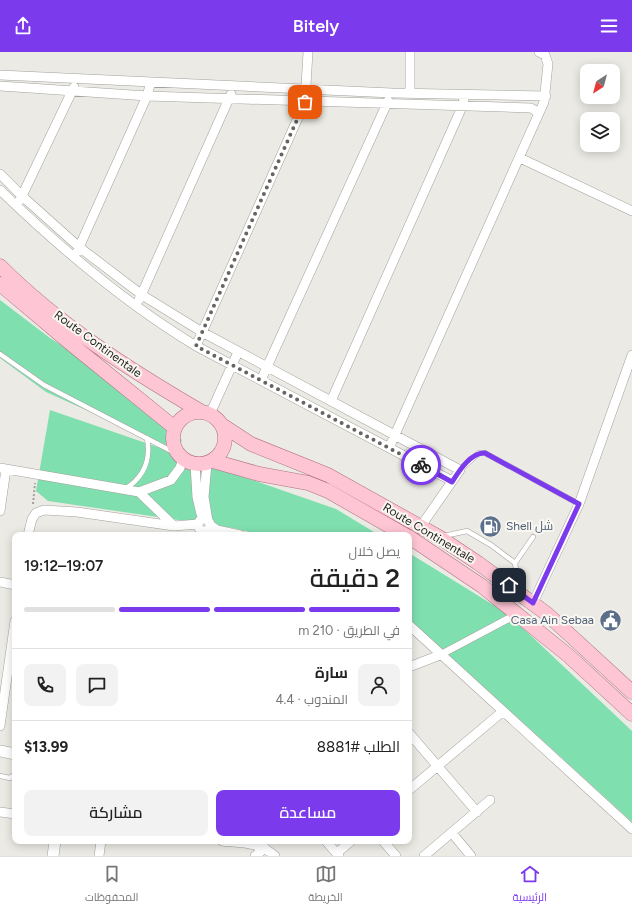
<!DOCTYPE html>
<html lang="ar">
<head>
<meta charset="utf-8">
<style>
	body { margin:0; font-family:Figtree,Cairo,sans-serif; background:#f2f2f2; color:#222; direction:rtl; height:100vh; display:flex; flex-direction:column; font-size:15px; white-space:nowrap }
	* { box-sizing:border-box; margin:0 }
	p { font-size:13px; color:#767676 }
	.icon { flex:none; width:22px; height:22px; fill:none; stroke:currentColor; stroke-width:2; stroke-linecap:round; stroke-linejoin:round }
	.map { position:relative; flex:1; overflow:hidden; direction:ltr }
	.drawer { position:absolute; left:12px; top:480px; width:400px; height:312px; display:flex; flex-direction:column; background:#fff; border-radius:8px; box-shadow:0 2px 10px #0003; direction:rtl }
	.drawer>* { flex:none }
	.needle { width:26px; rotate:216deg }
	.controls { position:absolute; left:580px; top:12px; display:grid; gap:8px }
	.controls a { display:grid; place-items:center; width:40px; height:40px; border-radius:8px; background:#fff; box-shadow:0 2px 10px #0003; font-size:20px }
	.pin { position:absolute; display:grid; place-items:center; width:34px; height:34px; color:#fff; margin:-17px; border-radius:8px; box-shadow:0 2px 6px #0006 }
	.courier { position:absolute; display:grid; place-items:center; width:40px; height:40px; margin:-20px; border:3px solid #7c3aed; border-radius:50%; background:#fff; color:#222; box-shadow:0 1px 5px #0007 }
	.summary em { font-style:normal; font-weight:600 }
	.summary div { display:flex; flex-direction:column-reverse }
	.summary { display:flex; align-items:center; justify-content:space-between; height:68px; padding:0 12px }
	h1 { font-size:26px; font-weight:600; line-height:30px }
	.bar { display:grid; grid-template-columns:repeat(4,1fr); gap:6px 4px; align-content:center; height:48px; padding:0 12px }
	.bar i { height:5px; border-radius:3px; background:#e0e0e0 }
	.bar .on { background:#7c3aed }
	.bar p { grid-column:span 4 }
	.line { display:flex; align-items:center; gap:10px; padding:0 12px; border-top:1px solid #e0e0e0 }
	.line div { flex:1 }
	.round { display:grid; place-items:center; flex:none; width:42px; height:42px; border-radius:8px; background:#f2f2f2 }
	.action { display:flex; gap:8px; margin-top:auto; padding:8px 12px }
	.action a { flex:1; height:46px; border-radius:8px; background:#7c3aed; color:#fff; font-size:16px; font-weight:600; line-height:46px; text-align:center }
	.action a+a { background:#f2f2f2; color:#222 }
	header { display:flex; justify-content:space-between; align-items:center; height:52px; padding:0 12px; background:#7c3aed; color:#fff; font-size:18px; font-weight:600 }
	.dock { display:flex; justify-content:space-around; align-items:center; height:56px; border-top:1px solid #e0e0e0; background:#fff; font-size:11px; color:#767676 }
	.dock a { display:grid; justify-items:center; gap:2px }
	.dock .on { color:#7c3aed }
	.map>svg:first-child { display:block }
</style>
</head>
<body>
<header><svg class="icon" aria-label="menu" viewBox="0 0 24 24"><path d="M4 6h16M4 12h16M4 18h16"/></svg>Bitely<svg class="icon" aria-label="share" viewBox="0 0 24 24"><path d="M12 15V3M7 8l5-5 5 5M5 13v7h14v-7"/></svg></header>
<div class="map">
<svg width="632" height="804" viewBox="0 0 632 804">
	<rect width="100%" height="100%" fill="#eceae4"/>
	<path fill="#80dfaf" d="M0 248 50 286 64 295 182 388 180 393 183 404 336 457 379 483H261L233 476 48 449 36 439 50 358 172 400 135 380 46 340 0 306Z
		M409 501 508 562 632 679V770L442 597 409 572Z"/>
	<g fill="none" stroke-linecap="round" stroke-linejoin="round">
		<defs>
			<path id="service" d="M0 302 44 333 179 403
				M460 418 479 401H485L579 452
				M125 437C144 425 151 407 147 386
				M444 484 467 479 491 493 515 511 519 537
				M515 511 533 485
				M0 724 10 726 15 722"/>
			<path id="pedestrian" d="M440 603 517 562"/>
			<path id="minor" d="M0 23 392 41 546 44
				M0 34 147 44 531 56 536 59 538 63
				M410 41V0
				M520 106 632 159
				M0 122 22 144 79 195 142 243 202 280 460 418 421 474
				M0 138C60 196 125 251 196 294L452 429
				M20 148 74 35
				M77 200 147 44 151 30
				M139 248 231 42
				M196 294 305 50 308 0
				M261 328 388 49
				M331 349 462 55 465 43
				M210 362 238 300
				M389 396 544 50 548 12 545 3 539 0
				M207 411 204 445 208 469
				M195 412 197 445 201 462
				M0 416 139 440 171 428 180 416 183 406
				M139 440 174 474
				M0 459 6 417
				M198 473a6 6 0 1 1 12 0a6 6 0 1 1-12 0Z
				M210 473 217 478 240 483
				M28 483 32 467 36 461 44 458 77 460 174 474 198 472
				M0 530 15 533
				M533 551 579 452 632 303
				M409 573 632 777
				M409 615 440 603
				M0 674 15 569
				M409 681 477 760
				M409 738 502 660
				M0 760 15 762
				M452 781 471 804
				M222 789C241 791 260 790 275 804
				M326 789 339 804
				M383 789 396 804
				M337 801 351 789
				M99 804 101 789
				M255 804 265 796
				M424 804 490 748"/>
			<path id="tertiary" d="M0 699 15 702
				M53 804 55 789"/>
			<path id="primary" d="M0 214C59 273 130 318 202 360
				M0 232 70 291 175 376
				M173 386a26 26 0 1 1 52 0a26 26 0 1 1-52 0Z
				M222 373 251 392 328 423 439 485 478 511 547 562 632 640
				M213 409 259 422 308 431 328 439 405 483
				M409 485 482 534 569 604 632 662"/>
		</defs>
		<use href="#service" stroke="#a3a19c" stroke-width="5.5"/>
		<use href="#pedestrian" stroke="#a3a19c" stroke-width="8"/>
		<use href="#minor" stroke="#a3a19c" stroke-width="10"/>
		<use href="#tertiary" stroke="#a3a19c" stroke-width="12"/>
		<use href="#primary" stroke="#af7180" stroke-width="15"/>
		<path stroke="#a3a19d" stroke-width="2" stroke-dasharray="2 2" stroke-linecap="butt" d="M33 452 35 431"/>
		<use href="#service" stroke="#fff" stroke-width="4.5"/>
		<use href="#pedestrian" stroke="#fff" stroke-width="7"/>
		<use href="#minor" stroke="#fff" stroke-width="9"/>
		<use href="#tertiary" stroke="#fff" stroke-width="11"/>
		<use href="#primary" stroke="#fec5d4" stroke-width="14"/>
	</g>
	<g fill="none" stroke-linecap="round" stroke-linejoin="round">
		<path stroke="#656561" stroke-width="4" stroke-dasharray="0 7.2" d="M305 50 196 294 421 413"/>
		<path stroke="#7c3aed" stroke-width="5" d="M421 413 452 430C459 419 471 400 485 401L579 452 533 551 509 533"/>
	</g>
	<defs>
		<symbol id="fuel-disc" viewBox="-11 -11 22 22"><circle r="9.5" fill="#5c6f8a" stroke="#f9f7f1"/><path d="M-5.5-6h7V0h2V4h1.3V-2.5L3-4.5l.8-.8L6-3V5H2.5V1h-1V6h-7ZM-4.2-4.7v3.2H.2V-4.7Z" fill="#fff"/></symbol>
		<symbol id="civic-disc" viewBox="-11 -11 22 22"><circle r="9.5" fill="#5c6f8a" stroke="#f9f7f1"/><path d="M-.6-6.5H3V-4.5H.6V-3L4-1V1h2V6H-6V1h2V-1L-.6-3ZM-1.2 2.5V6h2.4V2.5Z" fill="#fff"/></symbol>
	</defs>
	<g fill-rule="evenodd">
		<use href="#fuel-disc" x="478" y="462" width="25" height="25"/>
		<use href="#civic-disc" x="598" y="556" width="25" height="25"/>
	</g>
	<g text-anchor="middle" stroke-width="4" stroke-linejoin="round" paint-order="stroke">
		<g font-size="12" fill="#1d1d1b" stroke="#f9f7f1">
			<text transform="translate(98 292) rotate(36)" y="4">Route Continentale</text>
			<text transform="translate(429 481) rotate(31)" y="4">Route Continentale</text>
		</g>
		<g font-size="12" fill="#4e5e75" stroke="#f9f7f1" text-anchor="start">
			<text x="506" y="478">Shell شل</text>
			<text x="594" y="572" text-anchor="end">Casa Ain Sebaa</text>
		</g>
	</g>
</svg>
<div class="controls">
<a><svg class="needle" viewBox="-14 -14 28 28"><path d="M0-13l5 13h-10z" fill="#e53935"/><path d="M0 13l5-13h-10z" fill="#767676"/></svg></a>
<a><svg class="icon" aria-label="layers" viewBox="0 0 24 24"><path d="M12 4l9 5-9 5-9-5zM3 14l9 5 9-5"/></svg></a>
</div>
<div class="pin" style="left:305px;top:50px;background:#ea580c"><svg class="icon" aria-label="bag" viewBox="0 0 24 24"><path d="M5 8h14l-1 12H6zM9 8a3 3 0 0 1 6 0"/></svg></div>
<div class="pin" style="left:509px;top:533px;background:#1f2937"><svg class="icon" aria-label="home" viewBox="0 0 24 24"><path d="M3 11l9-7 9 7M6 9v11h12V9"/></svg></div>
<div class="courier" style="left:421px;top:413px"><svg class="icon" aria-label="bike" viewBox="0 0 24 24"><circle cx="6" cy="16" r="4"/><circle cx="18" cy="16" r="4"/><path d="M6 16l4-8h5l3 8M10 8l3 8H6M13 5h3"/></svg></div>
<section class="drawer">
<div class="summary"><div><h1>2 دقيقة</h1><p>يصل خلال</p></div><em>19:07–19:12</em></div>
<div class="bar"><i class="on"></i><i class="on"></i><i class="on"></i><i></i><p>في الطريق · 210 m</p></div>
<div class="line" style="height:72px"><a class="round"><svg class="icon" aria-label="person" viewBox="0 0 24 24"><circle cx="12" cy="8" r="4"/><path d="M4 21q1-7 8-7t8 7"/></svg></a><div><b>سارة</b><p>المندوب · 4.4</p></div><a class="round"><svg class="icon" aria-label="chat" viewBox="0 0 24 24"><path d="M4 5h16v11H9l-5 4z"/></svg></a><a class="round"><svg class="icon" aria-label="phone" viewBox="0 0 24 24"><path d="M5 4h4l2 5-3 2q2 4 5 5l2-3 5 2v4C11 20 4 13 5 4z"/></svg></a></div>
<div class="line" style="height:52px"><div>الطلب #8881</div><b>$13.99</b></div>
<div class="action"><a>مساعدة</a><a>مشاركة</a></div>
</section>
</div>
<nav class="dock">
<a class="on"><svg class="icon" aria-label="home" viewBox="0 0 24 24"><path d="M3 11l9-7 9 7M6 9v11h12V9"/></svg>الرئيسية</a>
<a><svg class="icon" aria-label="map" viewBox="0 0 24 24"><path d="M3 6l6-2 6 2 6-2v14l-6 2-6-2-6 2zM9 4v14M15 6v14"/></svg>الخريطة</a>
<a><svg class="icon" aria-label="saved" viewBox="0 0 24 24"><path d="M7 4h10v16l-5-4-5 4z"/></svg>المحفوظات</a>
</nav>
</body>
</html>
